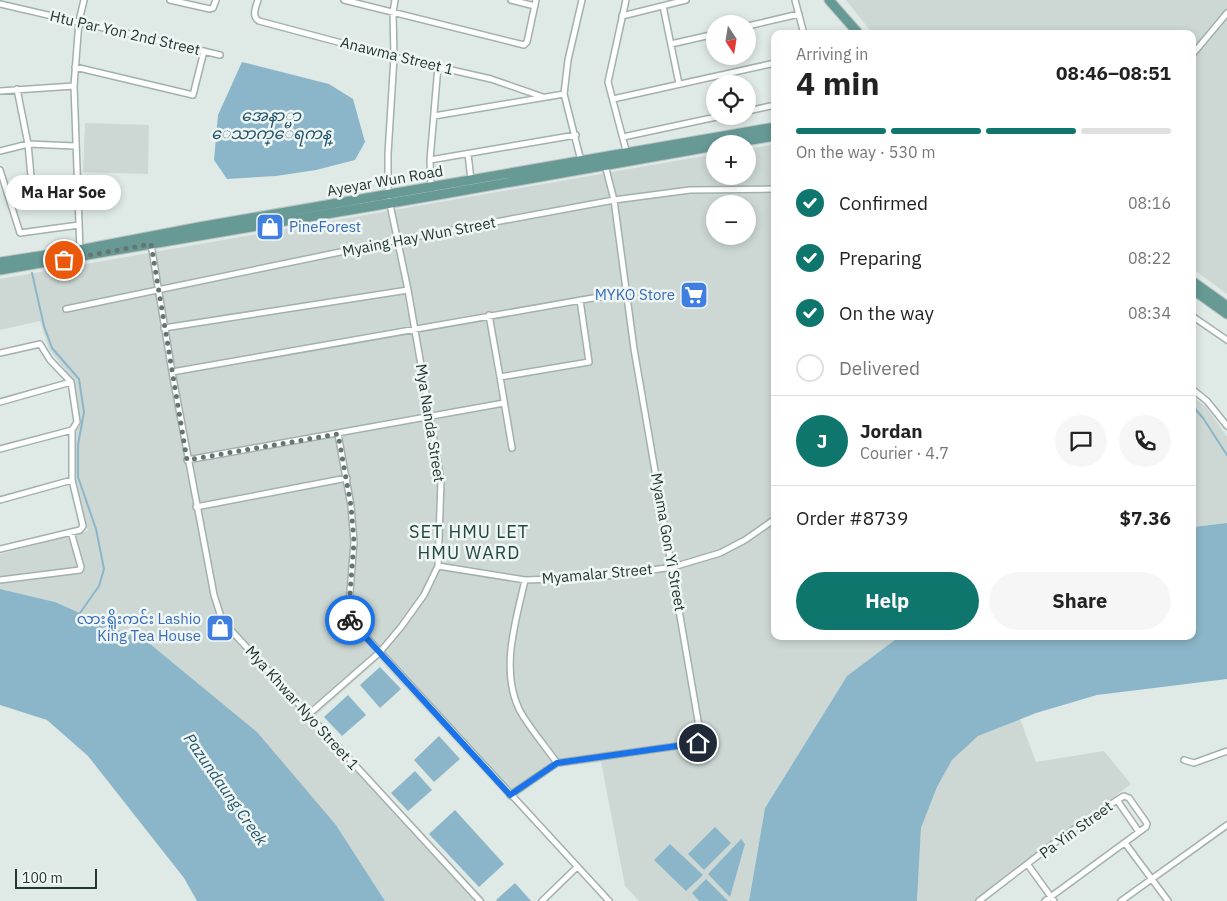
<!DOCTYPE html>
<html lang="en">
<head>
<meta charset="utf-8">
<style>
	body { margin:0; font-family:"IBM Plex Sans","Noto Sans Myanmar",sans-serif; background:#f6f6f6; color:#222; height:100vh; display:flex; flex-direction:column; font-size:19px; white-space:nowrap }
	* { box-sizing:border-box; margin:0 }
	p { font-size:16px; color:#767676 }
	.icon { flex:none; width:28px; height:28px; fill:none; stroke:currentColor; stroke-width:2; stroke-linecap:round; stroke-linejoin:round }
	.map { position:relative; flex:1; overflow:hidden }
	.drawer { position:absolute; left:771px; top:30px; width:425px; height:610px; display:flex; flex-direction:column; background:#fff; border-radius:10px; box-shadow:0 2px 8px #0003 }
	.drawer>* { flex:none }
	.needle { width:32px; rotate:168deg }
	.tools { position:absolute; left:706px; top:15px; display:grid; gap:10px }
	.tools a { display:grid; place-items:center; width:50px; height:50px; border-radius:50%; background:#fff; box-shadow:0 2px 8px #0003; font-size:25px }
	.scale { position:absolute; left:15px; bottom:12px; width:82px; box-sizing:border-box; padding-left:5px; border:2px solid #223734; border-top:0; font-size:14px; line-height:18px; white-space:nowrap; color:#223734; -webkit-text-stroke:4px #eff6f3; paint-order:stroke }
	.pin { position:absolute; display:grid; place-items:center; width:42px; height:42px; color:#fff; margin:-21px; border:2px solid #fff; border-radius:50%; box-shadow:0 1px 5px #0007 }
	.courier { position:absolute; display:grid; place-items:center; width:50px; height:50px; margin:-25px; border:4px solid #1a73e8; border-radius:50%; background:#fff; color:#222; box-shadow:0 1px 6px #0007 }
	.bubble { position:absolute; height:35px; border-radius:18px; background:#fff; box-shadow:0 2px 8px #0003; font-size:16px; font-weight:700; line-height:35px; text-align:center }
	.headline em { font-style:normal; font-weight:700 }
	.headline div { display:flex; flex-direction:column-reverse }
	.headline { display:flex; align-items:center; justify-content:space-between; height:85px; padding:0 25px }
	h1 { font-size:32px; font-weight:700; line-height:38px }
	.bar { display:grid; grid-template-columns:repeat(4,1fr); gap:8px 5px; align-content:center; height:60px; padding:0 25px }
	.bar i { height:6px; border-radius:4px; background:#e0e0e0 }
	.bar .selected { background:#0f766e }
	.bar p { grid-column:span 4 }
	.line { display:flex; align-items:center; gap:12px; padding:0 25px; border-top:1px solid #e0e0e0 }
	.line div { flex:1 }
	.round { display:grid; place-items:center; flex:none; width:52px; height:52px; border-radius:26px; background:#f6f6f6 }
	ol { padding:0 25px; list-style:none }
	li { display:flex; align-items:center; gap:15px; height:55px }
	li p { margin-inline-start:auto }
	li .icon { padding:5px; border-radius:50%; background:#0f766e; color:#fff; stroke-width:4 }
	li:last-child { color:#767676 }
	li i { width:28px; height:28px; border:2px solid #e0e0e0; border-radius:50% }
	.primary-button { display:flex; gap:10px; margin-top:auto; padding:10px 25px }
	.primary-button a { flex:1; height:58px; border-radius:30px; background:#0f766e; color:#fff; font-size:20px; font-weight:700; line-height:58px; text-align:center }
	.primary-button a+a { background:#f6f6f6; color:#222 }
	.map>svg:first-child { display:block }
</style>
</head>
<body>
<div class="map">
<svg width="1227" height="901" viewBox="0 0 1227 901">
	<rect width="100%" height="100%" fill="#dfe9e6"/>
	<path fill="#cdd8d5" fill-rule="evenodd" d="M846 0H1227V294L1193 269 1192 34H873Z
		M85 123 149 125 148 174 83 172Z
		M775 144V636H900L847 676 765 808 749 901H639L625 886 601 762 558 767 510 801 379 659 315 716 486 901H385L336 825 150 644 55 602 0 589V554L88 531 74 477 75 435 80 423 74 381 49 349 40 321 0 330V279L715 154V176H748V149ZM715 204H748V236H715Z
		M1192 396 1206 407 1227 437V523L1193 527Z
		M1020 719 1036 762 1104 751 1131 784 976 901H917L921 828 937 787 952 760 978 736Z"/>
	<path fill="#8bb6c9" d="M242 62 329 84 353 99 365 142 355 160 316 170 276 176 227 179 214 160 218 115Z
		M1227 523V679L1097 695 1036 713 978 736 952 760 937 787 921 828 917 901H749L765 808 847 676 900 636H1192L1193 527Z
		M0 589 55 602 150 644 257 732 336 825 385 901H197L184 878 88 756 47 720 0 705Z
		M380 667 401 689 380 708 360 685Z
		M348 695 366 715 342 736 324 717Z
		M439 736 460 759 434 782 414 760Z
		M415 771 432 790 408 811 391 793Z
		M455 810 504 864 479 887 429 834Z
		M715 827 731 843 704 870 688 854Z
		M741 839 745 844 730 897 708 874Z
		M670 844 703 875 686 891 654 860Z
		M706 879 728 901H699L692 893Z
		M515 883 531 901H497L496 900Z"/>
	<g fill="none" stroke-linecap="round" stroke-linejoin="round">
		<path stroke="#8bb6c9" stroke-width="2" d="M32 273 44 326 52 348 79 379 84 412 78 445V477L96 529 104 569 99 586 80 613
			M1192 405 1203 418 1227 455"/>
		<defs>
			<path id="minor" d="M170 0 210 9 213 8 216 0
				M258 0C256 7 251 16 259 21L394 57 491 79 543 97
				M344 0 524 45 527 42 536 0
				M511 0 535 6
				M626 0 608 82 627 154
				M795 0 804 34
				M0 4 220 55
				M663 6 679 84
				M622 16 686 0
				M748 26 799 14
				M671 44 715 34
				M1192 55 1227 13
				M75 67 193 95 204 51
				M0 91 74 86
				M613 99 775 63
				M748 111 775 105
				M434 116 564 94
				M623 137 721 116
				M0 151 28 144 75 146
				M468 154 471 180
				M430 160 576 135
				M581 161 564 94 568 60 582 0
				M0 170 20 233 79 225
				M431 187 430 160 438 66
				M7 193 32 187 28 144 17 89
				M151 244 172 372 214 595 221 617 228 627 480 901
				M80 251 74 86 79 21 84 0
				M66 309 398 240 614 200 690 190 775 189
				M489 315 500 377 589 362 580 300
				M775 316V318
				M1192 316 1227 340
				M164 328 408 290
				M0 353 40 344 50 360 71 382 77 422 72 430V480L83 526 80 530 0 549
				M172 372 627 292
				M500 377 512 448
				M1192 389 1207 401 1227 426
				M0 402 71 382
				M338 434 351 506 354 542 348 617 609 901
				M0 449 72 430
				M187 460 504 403
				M0 500 72 480
				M196 507 347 478
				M438 566 525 580 590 578 631 573 673 567 720 553 745 540 775 519
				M0 580 80 570 81 567 71 532
				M525 580C516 620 500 669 519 709 527 725 546 747 557 763
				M309 714 380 652 401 627 424 595 438 566 441 481 408 290 388 195V154L394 57 393 12 395 0
				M1184 760 1194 763 1227 751
				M510 795 557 763 698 743 701 738 634 349 614 200 605 165
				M1117 800 1139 832
				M1125 843 1168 901
				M1028 865 1054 901
				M542 901 577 867
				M979 901 1057 841 1117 800 1124 796 1129 798 1146 822 1147 824 1146 827 1045 901
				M1121 901 1227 825"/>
			<path id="primary" d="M829 0 859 34
				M727 144 775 136
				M0 262 79 250 199 227 775 127
				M0 270 432 196 715 146
				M1192 281 1227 306
				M1192 289 1227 314"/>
		</defs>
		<use href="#minor" stroke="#a3b0ad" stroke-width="8"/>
		<use href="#primary" stroke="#bdc3c2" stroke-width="11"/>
		<use href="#minor" stroke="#fff" stroke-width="5"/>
		<use href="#primary" stroke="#679a95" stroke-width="9"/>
	</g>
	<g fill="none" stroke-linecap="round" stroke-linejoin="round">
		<path stroke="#647572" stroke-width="5" stroke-dasharray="0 9" d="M64 260 151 244 187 460 338 434 351 506 354 542 348 618 350 620"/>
		<path stroke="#1a73e8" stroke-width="6" d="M350 620 510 795 557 763 698 743"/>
	</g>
	<defs>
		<symbol id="shop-square" viewBox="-11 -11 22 22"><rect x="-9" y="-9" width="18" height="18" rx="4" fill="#3f7fe0" stroke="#eff6f3"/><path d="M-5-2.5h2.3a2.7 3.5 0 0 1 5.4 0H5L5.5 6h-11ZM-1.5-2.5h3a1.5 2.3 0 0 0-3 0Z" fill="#fff"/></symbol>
		<symbol id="supermarket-square" viewBox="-11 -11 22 22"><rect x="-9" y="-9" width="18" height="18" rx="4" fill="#3f7fe0" stroke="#eff6f3"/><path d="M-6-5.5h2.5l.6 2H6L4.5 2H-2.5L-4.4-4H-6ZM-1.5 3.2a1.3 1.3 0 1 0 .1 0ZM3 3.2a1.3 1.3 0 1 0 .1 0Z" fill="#fff"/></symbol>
	</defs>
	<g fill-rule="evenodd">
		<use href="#shop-square" x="254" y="211" width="32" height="32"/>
		<use href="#supermarket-square" x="678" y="279" width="32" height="32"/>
		<use href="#shop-square" x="204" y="612" width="32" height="32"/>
	</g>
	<g text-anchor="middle" stroke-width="5" stroke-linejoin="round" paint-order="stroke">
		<g font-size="15" fill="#223734" stroke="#eff6f3">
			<text transform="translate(125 33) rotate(13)" y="5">Htu Par Yon 2nd Street</text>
			<text transform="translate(397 56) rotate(14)" y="5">Anawma Street 1</text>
			<text transform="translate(385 181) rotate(-10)" y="5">Ayeyar Wun Road</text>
			<text transform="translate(419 237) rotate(-11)" y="5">Myaing Hay Wun Street</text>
			<text transform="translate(430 423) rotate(81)" y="5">Mya Nanda Street</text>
			<text transform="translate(668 542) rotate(80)" y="5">Myama Gon Yi Street</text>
			<text transform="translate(597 574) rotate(-5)" y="5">Myamalar Street</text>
			<text transform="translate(302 708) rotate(48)" y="5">Mya Khwar Nyo Street 1</text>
			<text transform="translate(1076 830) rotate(-36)" y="5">Pa Yin Street</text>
		</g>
		<g font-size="15" fill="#366cbe" stroke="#eff6f3" text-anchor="end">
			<text x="289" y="232" text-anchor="start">PineForest</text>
			<text x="675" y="300">MYKO Store</text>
			<text x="201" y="624">လားရှိုးကင်း Lashio<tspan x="201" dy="17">King Tea House</tspan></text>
		</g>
		<g font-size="16" font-style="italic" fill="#22546c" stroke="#eff6f3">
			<text x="271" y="121">အေနာ္မာ<tspan x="271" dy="18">ေသာက္ေရကန္</tspan></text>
			<text transform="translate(226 789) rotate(55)" y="6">Pazundaung Creek</text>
		</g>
		<g font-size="18" letter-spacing="1" fill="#204743" stroke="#eff6f3">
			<text x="469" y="538">SET HMU LET<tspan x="469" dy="21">HMU WARD</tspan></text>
		</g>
	</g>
</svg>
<div class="tools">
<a><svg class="needle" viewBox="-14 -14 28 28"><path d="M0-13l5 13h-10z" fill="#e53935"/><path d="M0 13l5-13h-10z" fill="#767676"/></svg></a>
<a><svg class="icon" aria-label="locate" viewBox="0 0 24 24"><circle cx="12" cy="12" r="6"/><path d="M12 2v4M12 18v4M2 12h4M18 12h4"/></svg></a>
<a>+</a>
<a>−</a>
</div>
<div class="scale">100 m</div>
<div class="pin" style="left:64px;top:260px;background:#ea580c"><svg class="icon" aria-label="bag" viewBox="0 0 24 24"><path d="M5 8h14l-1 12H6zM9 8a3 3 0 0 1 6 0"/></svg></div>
<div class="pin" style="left:698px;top:743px;background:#1f2937"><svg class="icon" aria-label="home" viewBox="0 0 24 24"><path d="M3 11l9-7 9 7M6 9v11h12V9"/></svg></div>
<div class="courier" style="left:350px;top:620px"><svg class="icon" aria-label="bike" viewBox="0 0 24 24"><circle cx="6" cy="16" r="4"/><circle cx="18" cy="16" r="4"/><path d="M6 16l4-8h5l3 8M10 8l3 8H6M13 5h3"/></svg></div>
<div class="bubble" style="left:6px;top:175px;width:115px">Ma Har Soe</div>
<section class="drawer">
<div class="headline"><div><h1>4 min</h1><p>Arriving in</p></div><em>08:46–08:51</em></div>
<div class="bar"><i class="selected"></i><i class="selected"></i><i class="selected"></i><i></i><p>On the way · 530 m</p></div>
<ol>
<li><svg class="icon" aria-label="check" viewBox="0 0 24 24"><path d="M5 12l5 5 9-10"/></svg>Confirmed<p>08:16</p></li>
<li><svg class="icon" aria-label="check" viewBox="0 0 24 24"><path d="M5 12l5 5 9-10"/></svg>Preparing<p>08:22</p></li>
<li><svg class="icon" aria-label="check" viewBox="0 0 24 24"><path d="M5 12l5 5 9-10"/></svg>On the way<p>08:34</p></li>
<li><i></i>Delivered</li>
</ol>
<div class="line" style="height:90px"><b class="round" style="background:#0f766e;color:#fff">J</b><div><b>Jordan</b><p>Courier · 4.7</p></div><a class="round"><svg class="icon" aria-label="chat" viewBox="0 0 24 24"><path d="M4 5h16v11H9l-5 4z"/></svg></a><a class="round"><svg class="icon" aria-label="phone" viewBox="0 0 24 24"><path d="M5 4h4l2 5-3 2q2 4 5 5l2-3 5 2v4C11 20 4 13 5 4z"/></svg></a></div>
<div class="line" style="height:65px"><div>Order #8739</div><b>$7.36</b></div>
<div class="primary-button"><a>Help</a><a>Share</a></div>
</section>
</div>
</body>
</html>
